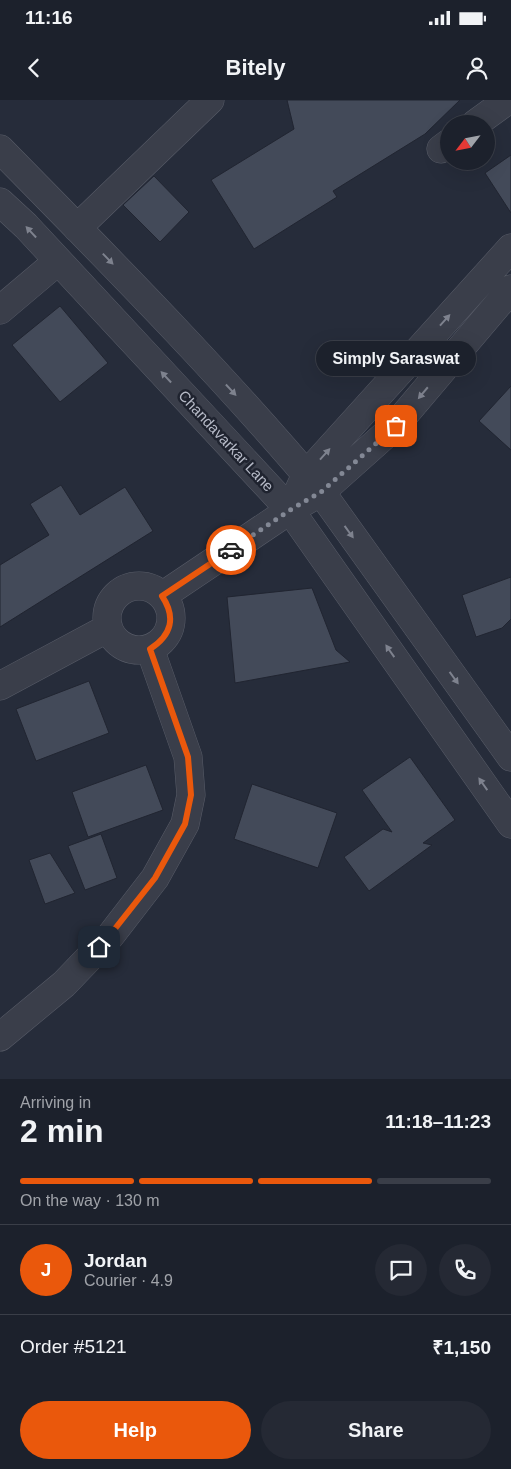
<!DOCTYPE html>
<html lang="en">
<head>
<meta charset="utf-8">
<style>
	body { margin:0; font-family:Helvetica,sans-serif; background:#252934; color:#f1f3f6; height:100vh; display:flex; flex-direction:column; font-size:19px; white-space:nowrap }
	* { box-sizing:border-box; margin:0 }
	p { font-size:16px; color:#a0a3a9 }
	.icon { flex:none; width:28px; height:28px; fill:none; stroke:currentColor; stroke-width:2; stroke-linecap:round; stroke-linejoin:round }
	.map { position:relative; height:979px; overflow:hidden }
	.side { display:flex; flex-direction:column; background:#1c212c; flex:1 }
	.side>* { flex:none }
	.needle { width:32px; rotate:238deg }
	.fabs { position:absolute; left:440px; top:15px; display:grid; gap:10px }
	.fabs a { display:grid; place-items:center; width:55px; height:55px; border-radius:50%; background:#1c212c; box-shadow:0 5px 20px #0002,0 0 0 1px #3a3e48; font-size:25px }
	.pin { position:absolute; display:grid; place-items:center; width:42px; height:42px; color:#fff; margin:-21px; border-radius:10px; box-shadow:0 2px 8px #0006 }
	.courier { position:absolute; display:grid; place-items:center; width:50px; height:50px; margin:-25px; border:4px solid #ea580c; border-radius:50%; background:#fff; color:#222; box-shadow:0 1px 6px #0007 }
	.bubble { position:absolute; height:35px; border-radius:18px; background:#1c212c; box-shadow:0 5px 20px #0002,0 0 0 1px #3a3e48; font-size:16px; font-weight:700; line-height:35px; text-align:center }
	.overview em { font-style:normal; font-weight:700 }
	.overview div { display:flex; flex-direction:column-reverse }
	.overview { display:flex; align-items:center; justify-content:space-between; height:85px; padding:0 20px }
	h1 { font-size:32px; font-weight:700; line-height:38px }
	.bar { display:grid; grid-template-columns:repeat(4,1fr); gap:8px 5px; align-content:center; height:60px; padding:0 20px }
	.bar i { height:6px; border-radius:4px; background:#3a3e48 }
	.bar .active { background:#ea580c }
	.bar p { grid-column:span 4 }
	.line { display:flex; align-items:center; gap:12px; padding:0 20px; border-top:1px solid #3a3e48 }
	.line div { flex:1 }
	.round { display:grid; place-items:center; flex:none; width:52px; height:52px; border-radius:26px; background:#252934 }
	.primary-button { display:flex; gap:10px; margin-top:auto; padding:10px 20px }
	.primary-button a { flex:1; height:58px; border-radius:30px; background:#ea580c; color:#fff; font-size:20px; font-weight:700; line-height:58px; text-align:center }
	.primary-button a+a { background:#252934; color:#f1f3f6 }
	.status { display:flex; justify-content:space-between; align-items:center; height:35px; padding:0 25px; background:#1c212c; direction:ltr }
	.status svg { height:14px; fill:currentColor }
	header { display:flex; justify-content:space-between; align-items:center; height:65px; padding:0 20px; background:#1c212c; font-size:22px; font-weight:700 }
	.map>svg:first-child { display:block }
</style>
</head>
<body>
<div class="status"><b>11:16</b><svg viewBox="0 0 49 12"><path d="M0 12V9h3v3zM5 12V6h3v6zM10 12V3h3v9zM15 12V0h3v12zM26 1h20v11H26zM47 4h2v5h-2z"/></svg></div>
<header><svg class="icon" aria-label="back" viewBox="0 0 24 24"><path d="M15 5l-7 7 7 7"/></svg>Bitely<svg class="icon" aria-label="person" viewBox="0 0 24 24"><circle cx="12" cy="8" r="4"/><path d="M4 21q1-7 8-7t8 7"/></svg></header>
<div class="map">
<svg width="511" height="979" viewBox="0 0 511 979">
	<rect width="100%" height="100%" fill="#262c3a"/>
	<path fill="#434a59" stroke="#212531" d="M287 0H460L425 34 333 91 337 97 254 149 211 80 294 29Z
		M511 55V113L485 73Z
		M154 76 189 112 160 142 123 105Z
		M60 206 108 263 60 302 12 245Z
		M511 286V350L479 321Z
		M61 385 80 415 125 387 153 431 0 527V465L49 435 30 404Z
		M511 477V519L502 528 476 537 462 495Z
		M312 488 336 550 350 562 235 583 227 497Z
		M89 581 109 633 36 661 16 609Z
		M410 657 455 720 423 743 432 745 369 791 344 757 383 729 392 732 362 690Z
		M146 665 163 710 88 737 72 692Z
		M252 684 337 713 318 768 234 739Z
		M101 734 117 778 85 790 68 746Z
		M50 753 75 793 45 804 29 760Z"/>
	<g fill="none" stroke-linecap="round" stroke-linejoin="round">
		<defs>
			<path id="minor" d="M475 24 508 0
				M0 49C110 161 220 272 321 392L511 657
				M441 49 449 43
				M0 102 26 126 290 410 511 724
				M77 128 210 0
				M0 210 58 161
				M299 390 306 375 511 148
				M107 518a32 32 0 1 1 64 0a32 32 0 1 1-64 0Z
				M162 496 290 410 321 392 395 326 511 189
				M0 586 108 528
				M0 937 64 884 111 835 155 778 185 724 191 695 188 657 150 549"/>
		</defs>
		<use href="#minor" stroke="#585c68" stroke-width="29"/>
		<use href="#minor" stroke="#3a3e4a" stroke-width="28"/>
	</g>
	<defs><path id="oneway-solid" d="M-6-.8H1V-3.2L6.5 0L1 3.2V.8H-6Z" transform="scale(1.25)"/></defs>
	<g fill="#7e828e">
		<use href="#oneway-solid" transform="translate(31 132) rotate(-133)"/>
		<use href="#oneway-solid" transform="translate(108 159) rotate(46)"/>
		<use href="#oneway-solid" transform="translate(445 220) rotate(-48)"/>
		<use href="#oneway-solid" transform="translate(166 277) rotate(-133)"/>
		<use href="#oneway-solid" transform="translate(231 290) rotate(47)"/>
		<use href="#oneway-solid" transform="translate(423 293) rotate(130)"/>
		<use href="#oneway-solid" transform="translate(325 354) rotate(-48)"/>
		<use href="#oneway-solid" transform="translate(349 432) rotate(54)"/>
		<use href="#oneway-solid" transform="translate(390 551) rotate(-125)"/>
		<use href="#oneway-solid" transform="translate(454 578) rotate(54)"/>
		<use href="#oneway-solid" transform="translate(483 684) rotate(-125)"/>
	</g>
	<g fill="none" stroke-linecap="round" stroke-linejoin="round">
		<path stroke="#838895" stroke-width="5" stroke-dasharray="0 9" d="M231 450 290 410 321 392 396 326"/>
		<path stroke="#ea580c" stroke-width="6" d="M99 847 110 835 155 778 185 724 191 695 188 657 150 549C172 535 176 517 162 496L231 450"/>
	</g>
	<g text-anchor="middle" stroke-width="5" stroke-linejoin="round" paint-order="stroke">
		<g font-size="15" fill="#b5b9c6" stroke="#1f232f">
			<text transform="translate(226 341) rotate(47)" y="5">Chandavarkar Lane</text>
		</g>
	</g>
</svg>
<div class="fabs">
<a><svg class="needle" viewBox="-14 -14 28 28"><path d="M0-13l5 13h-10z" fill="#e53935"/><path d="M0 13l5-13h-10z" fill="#a0a3a9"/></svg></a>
</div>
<div class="pin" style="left:396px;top:326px;background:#ea580c"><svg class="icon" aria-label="bag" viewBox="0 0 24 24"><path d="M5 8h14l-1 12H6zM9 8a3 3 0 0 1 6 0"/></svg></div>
<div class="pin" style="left:99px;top:847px;background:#1f2937"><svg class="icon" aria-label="home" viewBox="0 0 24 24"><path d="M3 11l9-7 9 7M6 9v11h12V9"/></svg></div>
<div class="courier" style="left:231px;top:450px"><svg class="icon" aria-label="car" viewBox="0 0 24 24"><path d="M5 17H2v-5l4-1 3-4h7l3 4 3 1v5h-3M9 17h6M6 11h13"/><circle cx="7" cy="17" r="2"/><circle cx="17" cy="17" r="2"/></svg></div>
<div class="bubble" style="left:316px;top:241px;width:160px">Simply Saraswat</div>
</div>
<section class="side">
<div class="overview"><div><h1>2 min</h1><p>Arriving in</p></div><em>11:18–11:23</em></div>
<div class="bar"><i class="active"></i><i class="active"></i><i class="active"></i><i></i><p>On the way · 130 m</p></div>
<div class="line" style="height:90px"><b class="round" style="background:#ea580c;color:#fff">J</b><div><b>Jordan</b><p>Courier · 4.9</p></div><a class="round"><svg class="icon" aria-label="chat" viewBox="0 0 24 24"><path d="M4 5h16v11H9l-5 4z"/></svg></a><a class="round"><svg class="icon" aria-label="phone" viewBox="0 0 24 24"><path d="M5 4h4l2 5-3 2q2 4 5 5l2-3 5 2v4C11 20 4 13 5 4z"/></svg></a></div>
<div class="line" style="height:65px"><div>Order #5121</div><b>₹1,150</b></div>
<div class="primary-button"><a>Help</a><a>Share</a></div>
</section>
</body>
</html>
